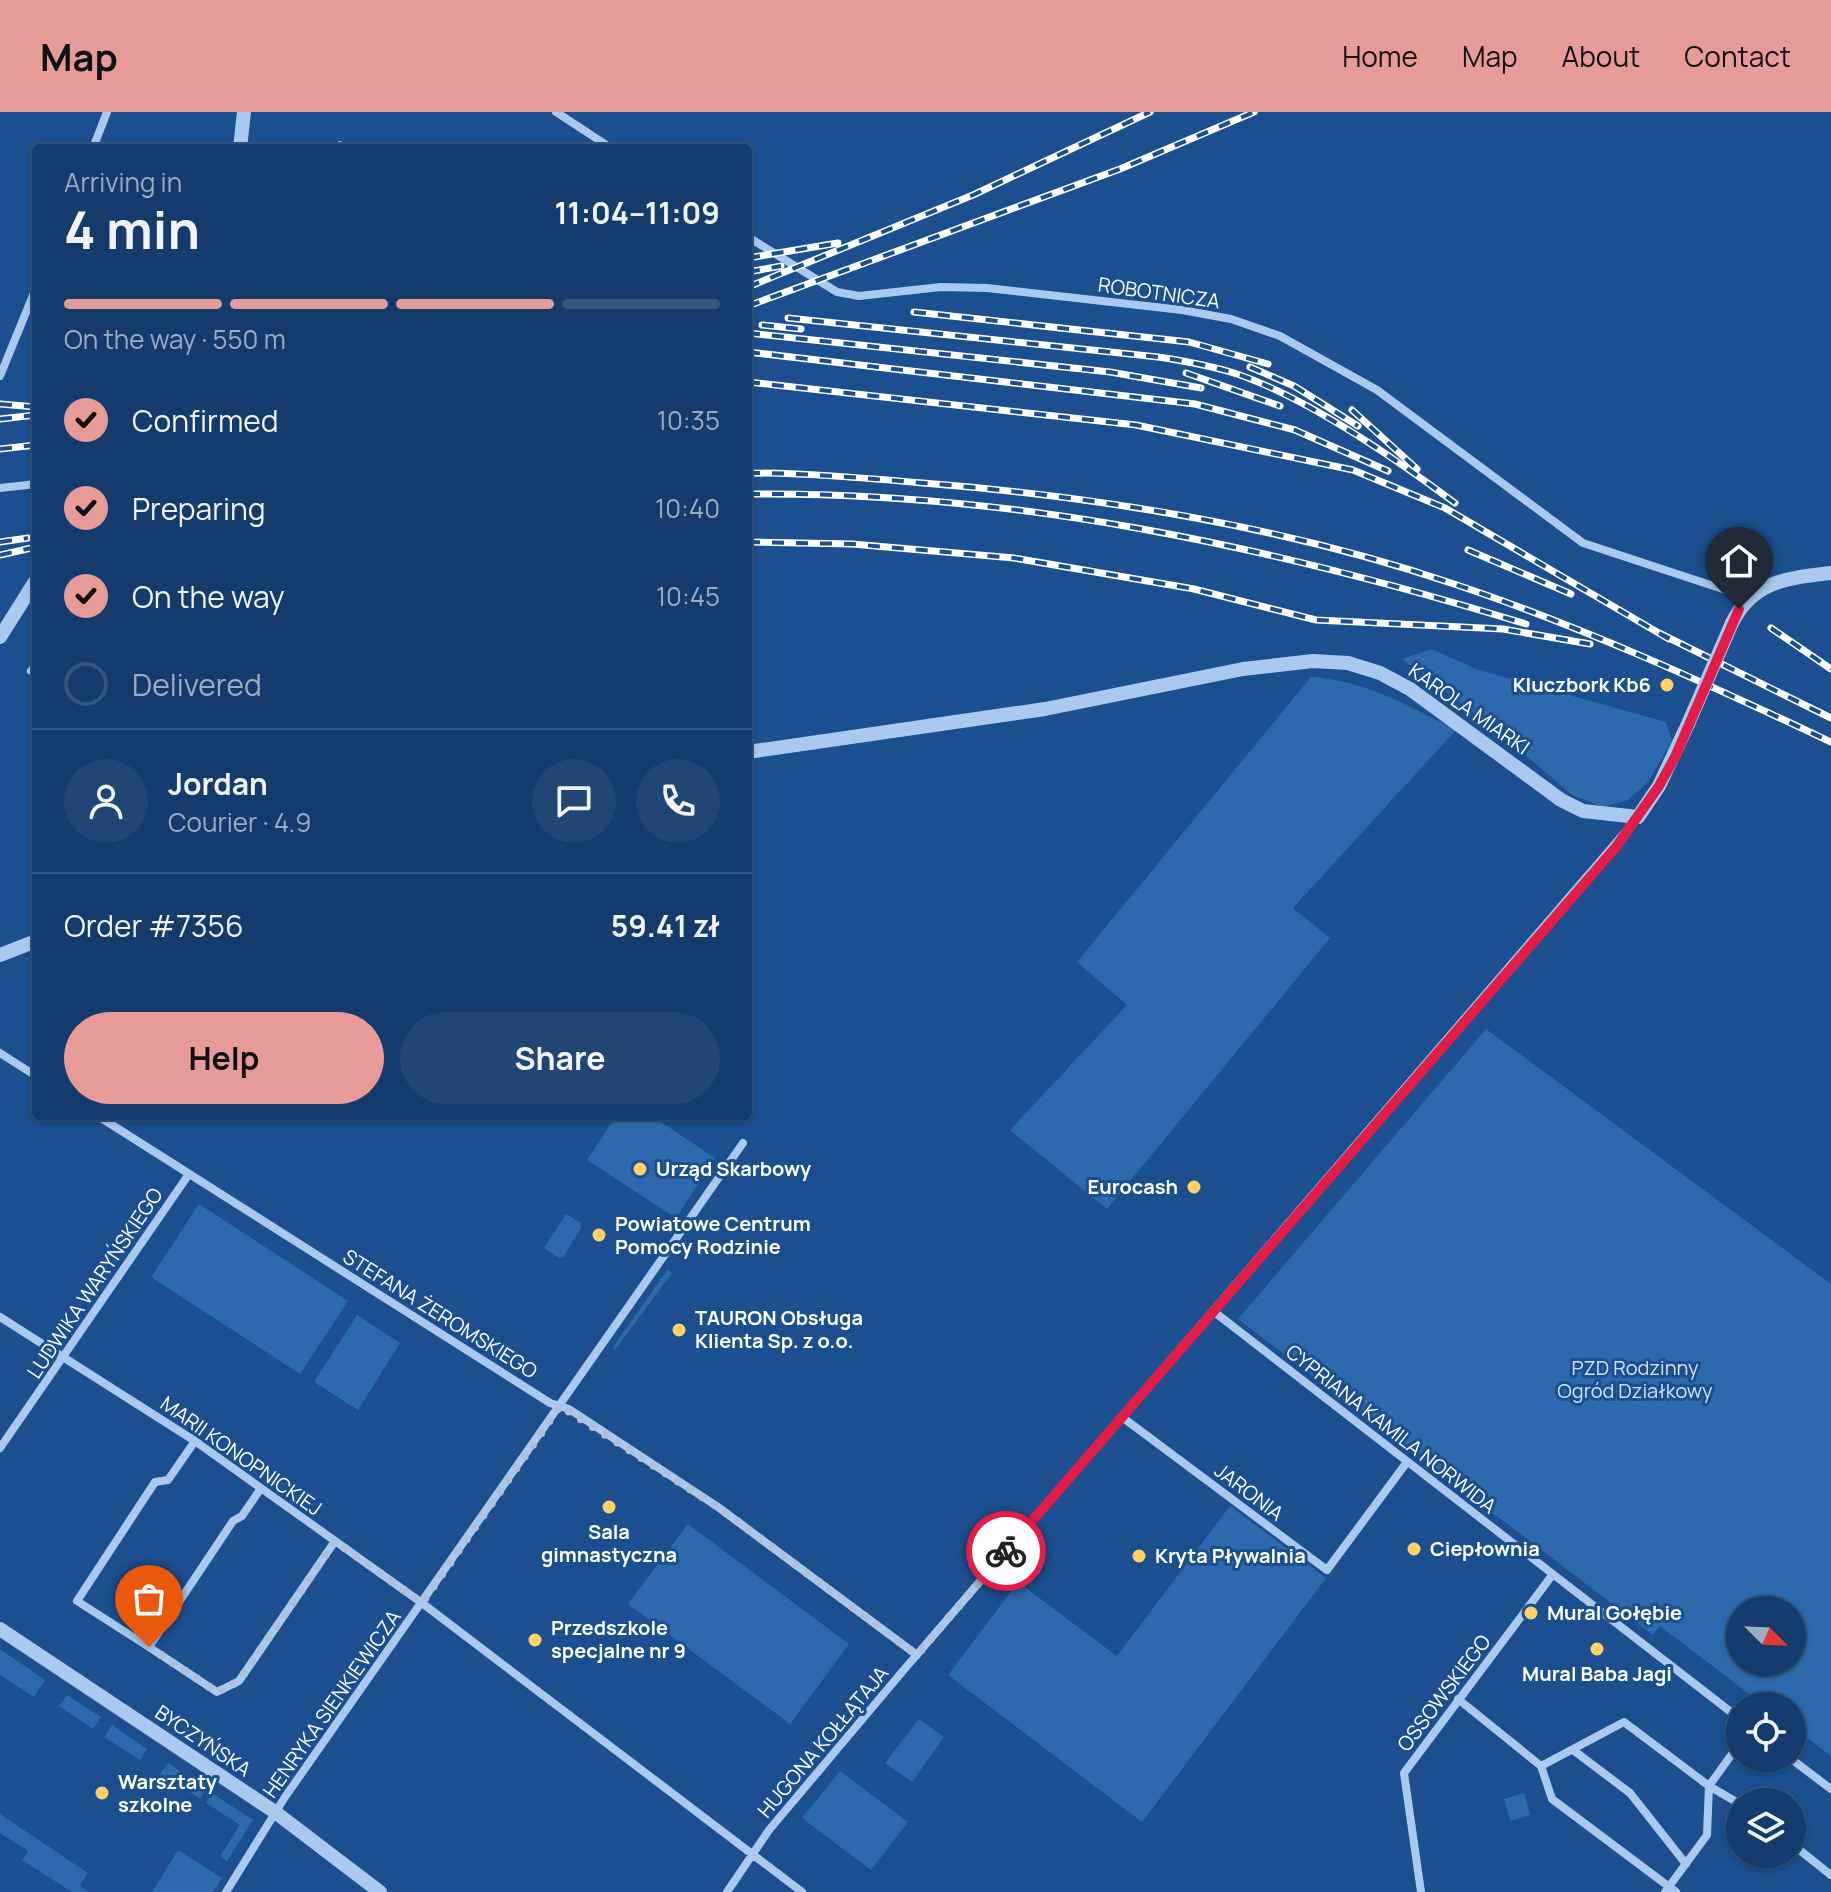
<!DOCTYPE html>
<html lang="en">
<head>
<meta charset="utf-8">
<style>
	body { margin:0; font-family:Manrope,sans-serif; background:#214673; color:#f1f3f6; height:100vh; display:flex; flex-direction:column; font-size:30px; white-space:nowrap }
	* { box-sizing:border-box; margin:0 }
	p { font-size:26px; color:#9dadc1 }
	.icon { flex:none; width:44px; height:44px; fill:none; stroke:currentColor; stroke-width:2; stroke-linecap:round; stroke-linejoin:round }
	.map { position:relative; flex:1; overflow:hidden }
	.side { position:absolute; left:32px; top:32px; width:720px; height:976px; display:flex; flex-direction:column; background:#143b6b; border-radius:8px; box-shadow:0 2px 6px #0004,0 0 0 2px #33557e }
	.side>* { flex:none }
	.needle { width:52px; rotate:114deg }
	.controls { position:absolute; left:1726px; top:1484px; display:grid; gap:16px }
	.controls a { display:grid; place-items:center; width:80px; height:80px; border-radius:50%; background:#143b6b; box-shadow:0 2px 6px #0004,0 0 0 2px #33557e; font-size:40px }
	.pin { position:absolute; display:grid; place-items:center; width:68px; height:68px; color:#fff; margin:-82px -34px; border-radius:50% 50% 50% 0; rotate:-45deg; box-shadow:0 0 8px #0007 }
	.pin .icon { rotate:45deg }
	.courier { position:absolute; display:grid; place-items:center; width:80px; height:80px; margin:-40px; border:6px solid #e11d48; border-radius:50%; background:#fff; color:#222; box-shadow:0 2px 10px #0007 }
	.headline em { font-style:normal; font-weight:700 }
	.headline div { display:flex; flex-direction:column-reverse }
	.headline { display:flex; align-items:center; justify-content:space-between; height:136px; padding:0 32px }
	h1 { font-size:52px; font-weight:700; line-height:60px }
	.bar { display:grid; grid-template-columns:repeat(4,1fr); gap:12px 8px; align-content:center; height:96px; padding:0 32px }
	.bar i { height:10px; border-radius:6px; background:#33557e }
	.bar .current { background:#e69b98 }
	.bar p { grid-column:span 4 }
	.line { display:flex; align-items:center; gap:20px; padding:0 32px; border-top:2px solid #33557e }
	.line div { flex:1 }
	.round { display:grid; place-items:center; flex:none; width:84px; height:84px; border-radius:42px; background:#214673 }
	ol { padding:0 32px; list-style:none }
	li { display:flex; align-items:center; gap:24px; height:88px }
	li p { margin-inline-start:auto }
	li .icon { padding:8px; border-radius:50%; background:#e69b98; color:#111; stroke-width:4 }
	li:last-child { color:#9dadc1 }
	li i { width:44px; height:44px; border:4px solid #33557e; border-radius:50% }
	.button { display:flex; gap:16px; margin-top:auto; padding:16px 32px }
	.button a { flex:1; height:92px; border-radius:48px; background:#e69b98; color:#111; font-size:32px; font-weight:700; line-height:92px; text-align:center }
	.button a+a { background:#214673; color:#f1f3f6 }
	header { display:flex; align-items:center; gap:48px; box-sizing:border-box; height:112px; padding:0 40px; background:#e69b98; color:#111 }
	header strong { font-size:38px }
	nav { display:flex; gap:44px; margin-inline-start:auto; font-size:28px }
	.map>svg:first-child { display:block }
</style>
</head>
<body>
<header>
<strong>Map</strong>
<nav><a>Home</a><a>Map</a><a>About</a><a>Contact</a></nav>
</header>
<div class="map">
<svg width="1831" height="1780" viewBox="0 0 1831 1780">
	<rect width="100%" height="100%" fill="#1b4f8f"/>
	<path fill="#2e69ad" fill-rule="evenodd" d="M1432 537 1476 557 1666 610 1672 629 1648 670 1628 688 1603 695 1572 683 1488 611 1402 547Z
		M1311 565C1367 569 1407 593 1456 618L1293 796 1330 826 1107 1097 1010 1018 1127 893 1077 850Z
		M1486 917 1831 1172V1644L1792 1614V1594H1765L1660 1514 1653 1523 1238 1207ZM1740 1498H1792V1550H1740Z
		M616 1004H652L715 1046 676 1106 587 1048Z
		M199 1092 348 1189 300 1262 151 1165Z
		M566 1102 581 1111V1116L564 1144 559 1146 544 1136Z
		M121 1125 130 1132 114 1156 104 1150Z
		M668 1157 672 1161 615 1238 613 1235Z
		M357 1203 400 1231 358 1298 314 1270Z
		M1230 1394 1326 1466 1142 1710 948 1563 1018 1470 1117 1544Z
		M688 1412 849 1532 790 1612 628 1492Z
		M0 1537 45 1568 34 1585 0 1563Z
		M67 1583 101 1605 93 1617 59 1594Z
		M919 1607 944 1625 912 1670 885 1651Z
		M112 1613 147 1637 140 1648 104 1625Z
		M168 1651 206 1676 200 1687 166 1664 161 1671 156 1668Z
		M840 1659 908 1710 871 1758 802 1706Z
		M212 1681 253 1708 227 1749 220 1744 240 1713 206 1691Z
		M1524 1681 1530 1703 1510 1709 1504 1687Z
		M0 1702 88 1761 80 1774 89 1780H72L22 1748 28 1739 0 1721Z
		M178 1738 222 1766 213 1780H152Z"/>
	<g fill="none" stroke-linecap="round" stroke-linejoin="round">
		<path stroke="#a9c9ee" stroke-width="8" d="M556 0 611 36
			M93 36 107 0
			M748 125 837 180 859 184 941 175 987 176 1182 198 1231 207 1280 224 1377 278 1583 431 1747 485
			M0 264 36 176
			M0 376 36 372
			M31 559 36 553
			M0 941 36 964
			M98 1004 550 1291 569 1297 718 1395 917 1543
			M1213 1199 1740 1607
			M0 1205 195 1329 422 1491 802 1780
			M1122 1305 1327 1458 1407 1350
			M195 1329 168 1368 155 1370 77 1489 149 1535 233 1409 242 1404 261 1376
			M0 1336 189 1062
			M149 1535 217 1580 239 1569 335 1429
			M1458 1587 1541 1654 1624 1610 1709 1674 1737 1635
			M1573 1638 1630 1681 1686 1752
			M1790 1646 1831 1677
			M1541 1654 1552 1687 1676 1780
			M1792 1732 1831 1763
			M226 1780 285 1685 743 1031
			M727 1780 769 1718 902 1560 1638 705
			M1421 1780 1404 1661 1553 1462
			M1665 1780 1707 1723 1709 1674 1740 1692"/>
		<path stroke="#a9c9ee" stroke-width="14" d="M240 36 244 0
			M1732 511C1753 469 1787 466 1831 461
			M0 525 36 468
			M748 640 1045 597 1243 557 1313 549 1348 551 1380 561 1410 577 1561 688 1583 699 1638 705 1659 674 1688 612
			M0 843 36 829
			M0 1517 275 1700 380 1780"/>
		<defs>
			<path id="rail" d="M340 33 347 36
				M748 146 838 131
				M748 160 781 154
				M748 175 973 83 1150 0
				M748 194 1120 57 1254 0
				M914 200 1189 230 1268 252
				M788 206 1158 245C1185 249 1212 254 1237 262 1307 286 1396 347 1455 391
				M762 213 801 217
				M748 221 1110 260 1201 276
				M748 240 1195 292 1295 318 1388 359
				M1250 255 1294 274 1358 314
				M1186 261 1280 294
				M748 270 1136 313 1353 358 1445 396 1669 527
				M0 292 36 295
				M1352 298 1417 357
				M0 307 36 303
				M0 337 36 333
				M748 361C806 361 865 366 923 371 1102 385 1281 414 1451 471 1581 514 1708 572 1831 630
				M748 382C1014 379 1273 435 1526 512
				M0 430 28 426
				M748 430 852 432 1014 446 1194 477 1316 508 1503 517 1590 532
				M1468 438 1571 482
				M0 443 36 435
				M1771 516 1831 557
				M1659 521 1831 606"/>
		</defs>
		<use href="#rail" stroke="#fff" stroke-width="7"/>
		<use href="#rail" stroke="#1b4f8f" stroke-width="4" stroke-dasharray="12" stroke-linecap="butt"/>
		<path stroke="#a9c9ee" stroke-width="14" d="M1688 612 1732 511"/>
	</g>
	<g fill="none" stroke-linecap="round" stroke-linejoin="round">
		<path stroke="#afc1d8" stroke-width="8" stroke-dasharray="0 14.4" d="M149 1535 217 1580 239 1569 335 1429 422 1491 560 1294 718 1395 917 1543 1006 1439"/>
		<path stroke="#e11d48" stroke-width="10" d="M1006 1439 1616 735 1659 674 1675 645 1739 497"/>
	</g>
	<g fill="#ffd166" stroke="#1b4f8f" stroke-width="3">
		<circle cx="1667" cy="573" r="8"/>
		<circle cx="640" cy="1057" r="8"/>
		<circle cx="1194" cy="1075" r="8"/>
		<circle cx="599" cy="1123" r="8"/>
		<circle cx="679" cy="1218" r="8"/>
		<circle cx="609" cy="1395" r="8"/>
		<circle cx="1414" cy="1437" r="8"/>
		<circle cx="1139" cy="1444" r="8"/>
		<circle cx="1531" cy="1501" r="8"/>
		<circle cx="535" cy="1528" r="8"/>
		<circle cx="1597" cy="1537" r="8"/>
		<circle cx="102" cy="1681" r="8"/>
	</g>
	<g text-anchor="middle" stroke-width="6" stroke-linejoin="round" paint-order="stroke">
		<g font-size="20" fill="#fff" stroke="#1b4f8f">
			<text transform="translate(1159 181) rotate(8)" y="7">ROBOTNICZA</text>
			<text transform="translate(1469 597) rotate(35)" y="7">KAROLA MIARKI</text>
			<text transform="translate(95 1171) rotate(-56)" y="7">LUDWIKA WARYŃSKIEGO</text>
			<text transform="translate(440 1202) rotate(32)" y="7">STEFANA ŻEROMSKIEGO</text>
			<text transform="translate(1391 1317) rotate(38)" y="7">CYPRIANA KAMILA NORWIDA</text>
			<text transform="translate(241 1344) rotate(35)" y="7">MARII KONOPNICKIEJ</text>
			<text transform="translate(1249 1380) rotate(37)" y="7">JARONIA</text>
			<text transform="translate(1444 1581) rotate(-53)" y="7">OSSOWSKIEGO</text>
			<text transform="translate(332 1592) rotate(-55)" y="7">HENRYKA SIENKIEWICZA</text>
			<text transform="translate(203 1629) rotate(34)" y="7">BYCZYŃSKA</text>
			<text transform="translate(823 1630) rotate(-50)" y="7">HUGONA KOŁŁĄTAJA</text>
		</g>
		<g font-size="20" font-weight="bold" fill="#fff" stroke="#1b4f8f" text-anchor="start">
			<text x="1651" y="580" text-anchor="end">Kluczbork Kb6</text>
			<text x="656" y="1064">Urząd Skarbowy</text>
			<text x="1178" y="1082" text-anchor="end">Eurocash</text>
			<text x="615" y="1119">Powiatowe Centrum<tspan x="615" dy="23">Pomocy Rodzinie</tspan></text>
			<text x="695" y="1213">TAURON Obsługa<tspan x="695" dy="23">Klienta Sp. z o.o.</tspan></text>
			<text x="609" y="1427" text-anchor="middle">Sala<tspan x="609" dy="23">gimnastyczna</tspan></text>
			<text x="1430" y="1444">Ciepłownia</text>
			<text x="1155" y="1451">Kryta Pływalnia</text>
			<text x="1547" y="1508">Mural Gołębie</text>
			<text x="551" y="1523">Przedszkole<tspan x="551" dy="23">specjalne nr 9</tspan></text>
			<text x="1597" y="1569" text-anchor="middle">Mural Baba Jagi</text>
			<text x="118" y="1677">Warsztaty<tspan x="118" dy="23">szkolne</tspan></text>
		</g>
		<g font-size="20" fill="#cfe3fa" stroke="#1b4f8f">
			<text x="1635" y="1263">PZD Rodzinny<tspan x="1635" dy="23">Ogród Działkowy</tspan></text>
		</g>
	</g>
</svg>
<div class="controls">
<a><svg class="needle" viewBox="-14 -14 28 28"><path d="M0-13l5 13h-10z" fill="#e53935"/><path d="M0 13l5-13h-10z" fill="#9dadc1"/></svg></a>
<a><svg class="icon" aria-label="locate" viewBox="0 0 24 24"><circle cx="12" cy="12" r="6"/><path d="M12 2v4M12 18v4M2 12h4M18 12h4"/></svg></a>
<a><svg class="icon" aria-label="layers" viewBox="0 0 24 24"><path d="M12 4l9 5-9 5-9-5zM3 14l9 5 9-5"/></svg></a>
</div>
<div class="pin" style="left:149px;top:1535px;background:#ea580c"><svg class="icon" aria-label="bag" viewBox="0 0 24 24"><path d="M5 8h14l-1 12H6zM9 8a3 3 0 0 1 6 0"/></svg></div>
<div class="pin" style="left:1739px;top:497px;background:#1f2937"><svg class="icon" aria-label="home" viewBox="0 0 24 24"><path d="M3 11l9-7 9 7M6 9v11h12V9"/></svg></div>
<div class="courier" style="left:1006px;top:1439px"><svg class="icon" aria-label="bike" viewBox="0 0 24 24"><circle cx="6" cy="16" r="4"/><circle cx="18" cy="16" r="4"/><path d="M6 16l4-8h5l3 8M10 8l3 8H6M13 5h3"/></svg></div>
<section class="side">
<div class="headline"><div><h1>4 min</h1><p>Arriving in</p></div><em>11:04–11:09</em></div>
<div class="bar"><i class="current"></i><i class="current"></i><i class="current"></i><i></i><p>On the way · 550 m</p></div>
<ol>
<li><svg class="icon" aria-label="check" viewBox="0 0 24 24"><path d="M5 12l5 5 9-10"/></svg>Confirmed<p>10:35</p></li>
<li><svg class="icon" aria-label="check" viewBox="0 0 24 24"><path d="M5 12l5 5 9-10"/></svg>Preparing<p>10:40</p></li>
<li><svg class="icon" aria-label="check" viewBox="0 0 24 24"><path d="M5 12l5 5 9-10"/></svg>On the way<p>10:45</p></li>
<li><i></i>Delivered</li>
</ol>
<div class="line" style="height:144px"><a class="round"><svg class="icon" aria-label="person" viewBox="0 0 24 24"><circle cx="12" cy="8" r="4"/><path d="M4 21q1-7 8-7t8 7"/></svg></a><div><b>Jordan</b><p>Courier · 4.9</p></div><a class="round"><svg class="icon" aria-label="chat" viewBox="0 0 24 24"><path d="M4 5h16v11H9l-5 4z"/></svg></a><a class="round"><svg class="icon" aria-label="phone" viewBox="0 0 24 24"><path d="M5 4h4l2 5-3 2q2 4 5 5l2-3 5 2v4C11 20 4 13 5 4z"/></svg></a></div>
<div class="line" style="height:104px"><div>Order #7356</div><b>59.41 zł</b></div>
<div class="button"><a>Help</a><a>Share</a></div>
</section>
</div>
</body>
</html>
